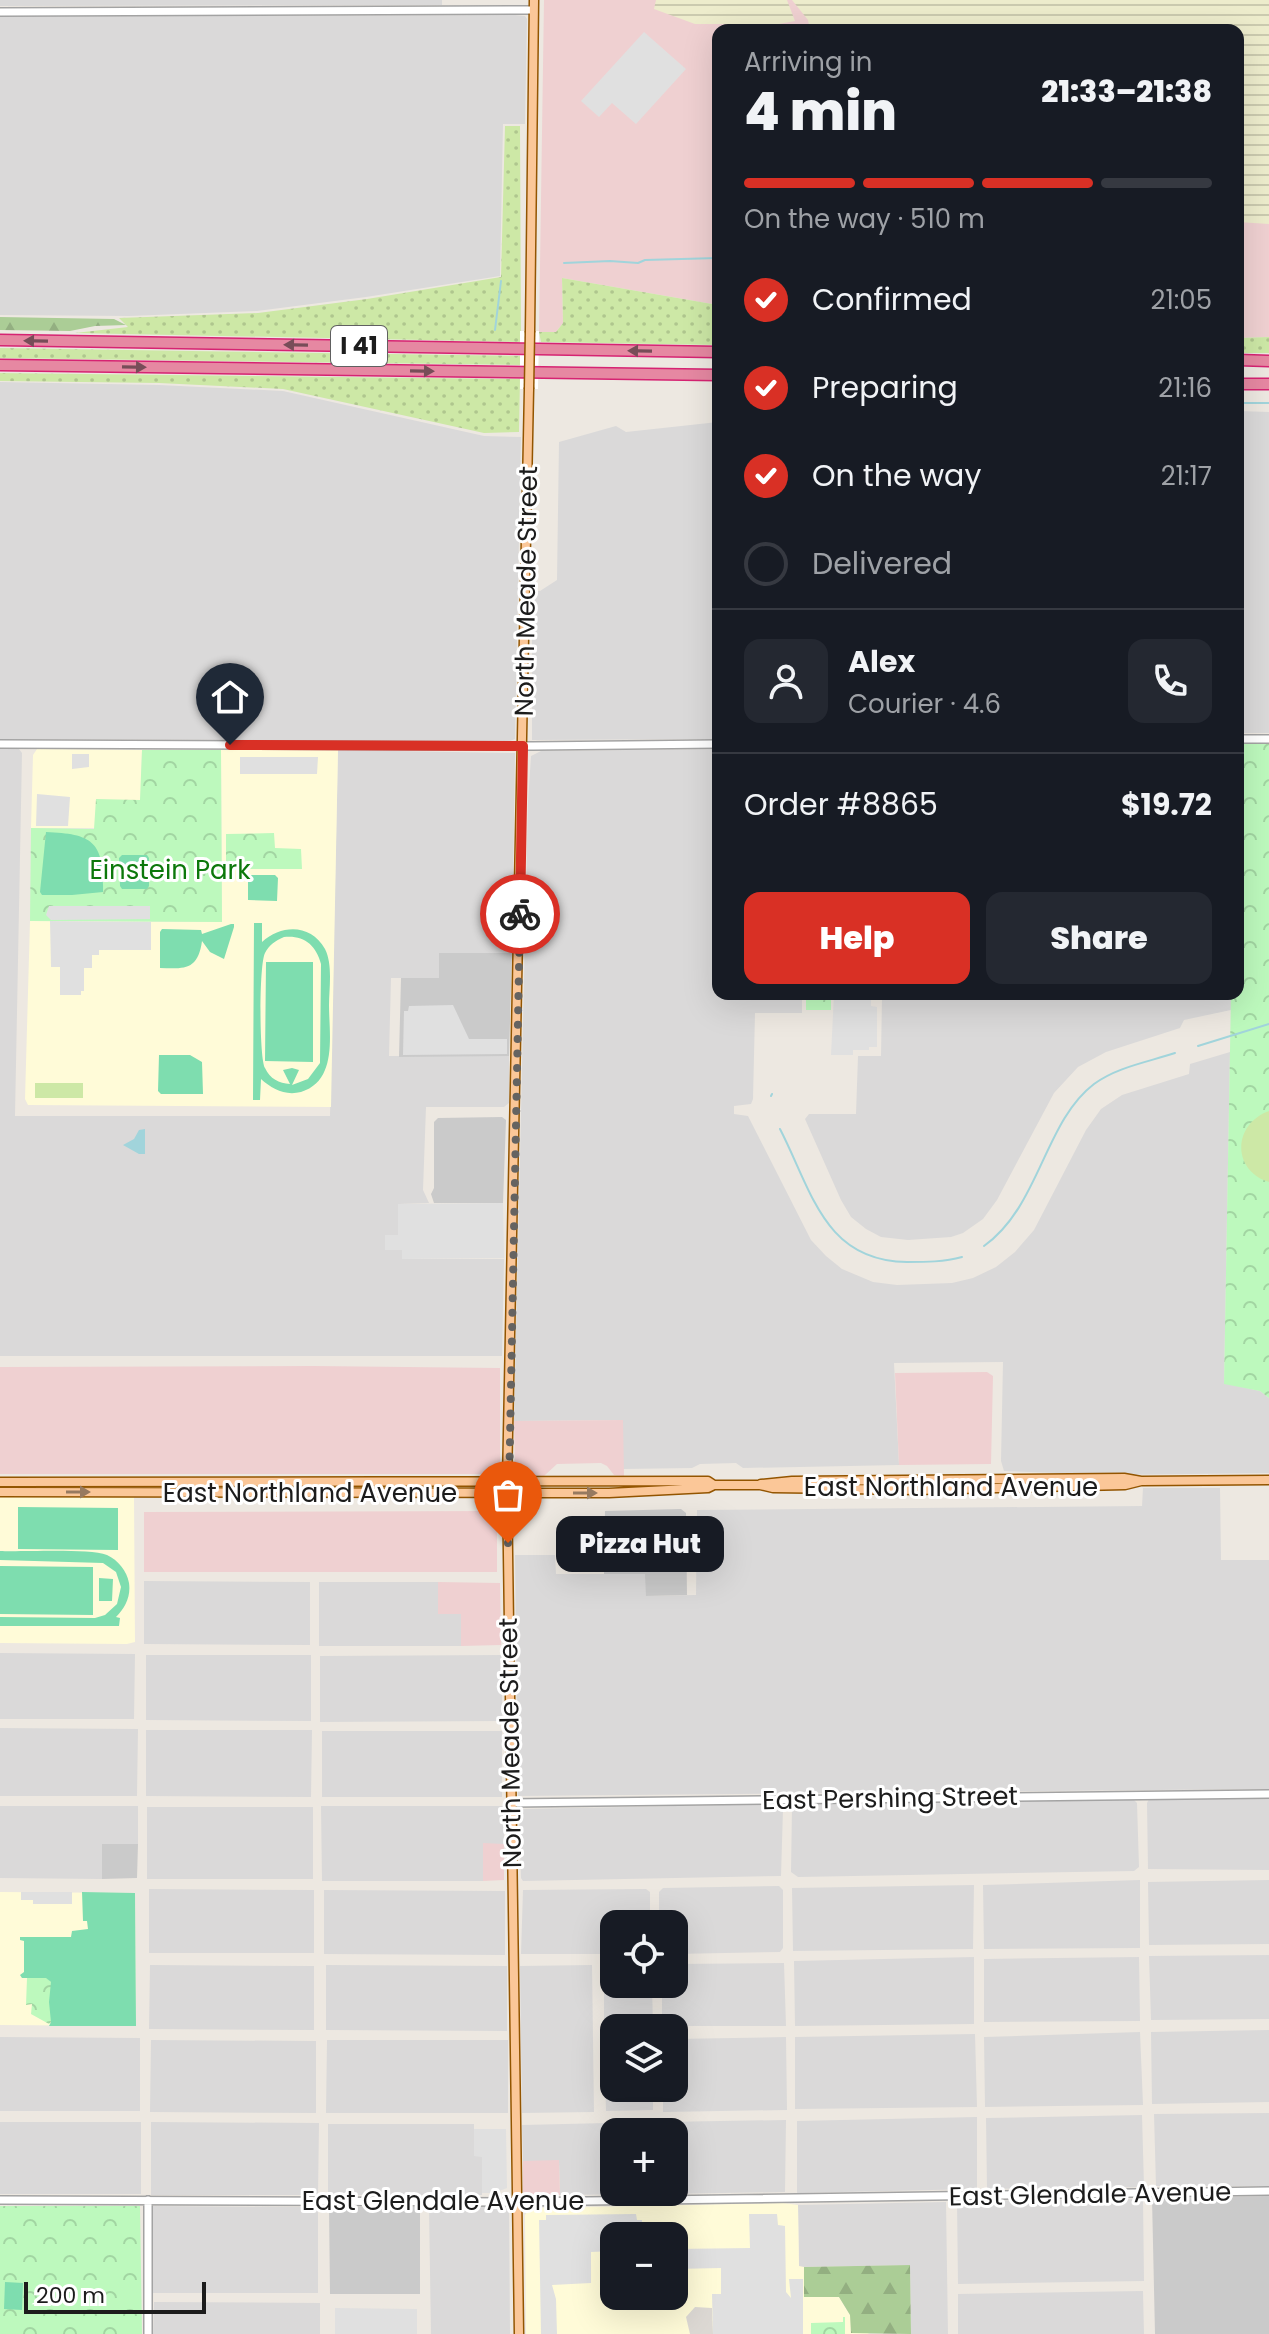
<!DOCTYPE html>
<html lang="en">
<head>
<meta charset="utf-8">
<style>
	body { margin:0; font-family:Poppins,sans-serif; background:#242831; color:#f1f3f6; height:100vh; display:flex; flex-direction:column; font-size:30px; white-space:nowrap }
	* { box-sizing:border-box; margin:0 }
	p { font-size:26px; color:#9ea1a6 }
	.icon { flex:none; width:44px; height:44px; fill:none; stroke:currentColor; stroke-width:2; stroke-linecap:round; stroke-linejoin:round }
	.map { position:relative; flex:1; overflow:hidden }
	.drawer { position:absolute; left:712px; top:24px; width:532px; height:976px; display:flex; flex-direction:column; background:#171b24; border-radius:16px; box-shadow:0 8px 32px #0002 }
	.drawer>* { flex:none }
	.fabs { position:absolute; left:600px; top:1910px; display:grid; gap:16px }
	.fabs a { display:grid; place-items:center; width:88px; height:88px; border-radius:16px; background:#171b24; box-shadow:0 8px 32px #0002; font-size:40px }
	.scale { position:absolute; left:24px; bottom:20px; width:182px; box-sizing:border-box; padding-left:8px; border:4px solid #1c1c1c; border-top:0; font-size:22px; line-height:28px; white-space:nowrap; color:#1c1c1c; -webkit-text-stroke:6px #fff; paint-order:stroke }
	.pin { position:absolute; display:grid; place-items:center; width:68px; height:68px; color:#fff; margin:-82px -34px; border-radius:50% 50% 50% 0; rotate:-45deg; box-shadow:0 0 8px #0007 }
	.pin .icon { rotate:45deg }
	.courier { position:absolute; display:grid; place-items:center; width:80px; height:80px; margin:-40px; border:6px solid #d93025; border-radius:50%; background:#fff; color:#222; box-shadow:0 2px 10px #0007 }
	.bubble { position:absolute; height:56px; border-radius:16px; background:#171b24; box-shadow:0 8px 32px #0002; font-size:26px; font-weight:800; line-height:56px; text-align:center }
	.summary em { font-style:normal; font-weight:800 }
	.summary div { display:flex; flex-direction:column-reverse }
	.summary { display:flex; align-items:center; justify-content:space-between; height:136px; padding:0 32px }
	h1 { font-size:52px; font-weight:800; line-height:60px }
	.bar { display:grid; grid-template-columns:repeat(4,1fr); gap:12px 8px; align-content:center; height:96px; padding:0 32px }
	.bar i { height:10px; border-radius:6px; background:#363941 }
	.bar .current { background:#d93025 }
	.bar p { grid-column:span 4 }
	.line { display:flex; align-items:center; gap:20px; padding:0 32px; border-top:2px solid #363941 }
	.line div { flex:1 }
	.round { display:grid; place-items:center; flex:none; width:84px; height:84px; border-radius:16px; background:#242831 }
	ol { padding:0 32px; list-style:none }
	li { display:flex; align-items:center; gap:24px; height:88px }
	li p { margin-inline-start:auto }
	li .icon { padding:8px; border-radius:50%; background:#d93025; color:#fff; stroke-width:4 }
	li:last-child { color:#9ea1a6 }
	li i { width:44px; height:44px; border:4px solid #363941; border-radius:50% }
	.primary-button { display:flex; gap:16px; margin-top:auto; padding:16px 32px }
	.primary-button a { flex:1; height:92px; border-radius:16px; background:#d93025; color:#fff; font-size:32px; font-weight:800; line-height:92px; text-align:center }
	.primary-button a+a { background:#242831; color:#f1f3f6 }
	.map>svg:first-child { display:block }
</style>
</head>
<body>
<div class="map">
<svg width="1269" height="2334" viewBox="0 0 1269 2334">
	<defs>
		<pattern id="farmland-rules" width="6" height="5" patternUnits="userSpaceOnUse" patternTransform="scale(2)"><rect width="6" height="5" fill="#edeccc"/><path d="M0 2.5h6" fill="none" stroke="#cbcaaf"/></pattern>
		<pattern id="grass-dots" width="8" height="8" patternUnits="userSpaceOnUse" patternTransform="scale(2)"><rect width="8" height="8" fill="#cde8a6"/><path d="M2 2h.1M6 6h.1" fill="none" stroke="#afc68e" stroke-width="1.8" stroke-linecap="round"/></pattern>
		<pattern id="forest-firs" width="22" height="20" patternUnits="userSpaceOnUse" patternTransform="scale(2)"><rect width="22" height="20" fill="#abcd96"/><path d="M5 1l3.5 6h-7zM16 11l3.5 6h-7z" fill="#93af81"/></pattern>
		<pattern id="park-crowns" width="20" height="18" patternUnits="userSpaceOnUse" patternTransform="scale(2)"><rect width="20" height="18" fill="#bdf9bd"/><path d="M2 6a3 3 0 1 1 6 0M12 15a3 3 0 1 1 6 0" fill="none" stroke="#a2d5a2"/></pattern>
	</defs>
	<rect width="100%" height="100%" fill="#ede8e1"/>
	<path fill="#dad9d9" d="M0 0H442V5L0 6Z
		M515 15 525 16 527 19 525 124H503L500 276 366 297 257 311 129 316 0 315V16Z
		M0 382 159 385 283 391 484 436 521 437 515 739 510 741 0 739Z
		M1238 411 1269 412V733H1238Z
		M718 422V739L532 740V591H540L557 580 559 442 616 426 626 432Z
		M0 749H19L22 753 15 1116H330L338 750 515 753 512 953H440L439 978H391L389 1056H509V1103L504 1107H426L423 1190 429 1203 399 1204V1235L385 1236V1249L402 1250V1259H504L502 1356H0Z
		M718 749V994H802V1013H755L753 1099 751 1104 734 1106V1114L748 1116 811 1240 826 1256 842 1269 873 1282 897 1285 952 1283 973 1278 996 1267 1015 1252 1034 1230 1086 1130 1101 1109 1122 1095 1189 1074 1190 1064 1230 1052 1224 1383 1260 1391 1269 1398V1473L1111 1475 1004 1471 1001 1461 1003 1362 894 1363 899 1465 743 1468 736 1463 700 1464 692 1468 623 1469 622 1420 514 1421 528 802 531 756 541 751Z
		M885 994H1231V1010L1184 1020 1180 1028 1106 1052 1078 1067 1054 1093 997 1200 983 1219 963 1233 951 1237 908 1240 881 1237 866 1229 851 1217 841 1200 805 1119 809 1114H856L858 1056H881L882 998Z
		M1143 1488H1220L1221 1560H1269V1789L518 1796 515 1555H555L556 1574H646L647 1596 696 1595 697 1510 1142 1506Z
		M144 1581 310 1582V1645L144 1644Z
		M319 1582H438V1614H461V1646H319Z
		M0 1653 135 1654 134 1719H0Z
		M146 1655H311V1721L146 1720Z
		M502 1655V1721L320 1722V1656Z
		M0 1728 138 1729 137 1796H0Z
		M146 1730H312L311 1797 146 1796Z
		M322 1731H502V1797H322Z
		M1133 1799 1137 1803 1139 1867 1134 1871 798 1877 791 1872 792 1807 797 1804Z
		M1149 1799H1269V1870L1148 1869 1147 1803Z
		M778 1804 783 1809 781 1876 523 1881 521 1878 519 1811 522 1809Z
		M0 1806H138V1844H102V1879L0 1878Z
		M321 1806H504V1844H483V1881H322Z
		M147 1807H313V1879H147Z
		M1140 1880V1948L984 1949 983 1885Z
		M1269 1880V1944L1149 1945 1148 1882Z
		M974 1885 973 1949 793 1951 792 1888Z
		M779 1886 783 1890V1948L780 1952 674 1954V1924H659V1892L663 1888Z
		M149 1889 314 1890V1953H149Z
		M646 1889 650 1892V1924H614V1954H521L523 1890Z
		M324 1890 505 1891V1955L324 1954Z
		M1269 1955V2019L1151 2020 1149 1956Z
		M974 1957V2024L795 2026 794 1961Z
		M1139 1957 1140 2021 984 2022V1959Z
		M784 1963 786 2026H662V1984H674V1964Z
		M150 1965 314 1966V2030L149 2029Z
		M326 1965 507 1966V2031L326 2030Z
		M592 1965 594 2112 522 2113 520 1966Z
		M604 1965H614V1984H652L653 2028H604Z
		M1269 2030V2102L1152 2104 1151 2032Z
		M1140 2032 1143 2105 985 2107 984 2037Z
		M975 2034 977 2107 795 2109V2037Z
		M0 2037 140 2038V2111H0Z
		M786 2037 787 2110 663 2112V2088H674V2039Z
		M151 2040 316 2041V2113L150 2112Z
		M327 2040H508V2113H326Z
		M604 2041H614V2088H653V2110L606 2111Z
		M1269 2113V2186H1156L1154 2114Z
		M1142 2115 1144 2187 987 2189 986 2118Z
		M977 2117V2189L797 2193V2121Z
		M786 2120 785 2192 664 2194 674 2192V2132H663V2122Z
		M0 2122H141V2194H0Z
		M151 2122 319 2123 318 2195H151Z
		M650 2122V2132H614V2192H651L652 2194 560 2195 559 2161H523L522 2125Z
		M328 2124H474V2156H482V2195H328Z
		M1143 2199 1144 2281 958 2284 957 2201Z
		M946 2202 948 2334H911L910 2265 799 2267 798 2205Z
		M152 2206 318 2207V2293H152Z
		M509 2206 510 2334H431L429 2207Z
		M1143 2291 1144 2334H958V2294Z
		M154 2302 320 2303V2334H153Z"/>
	<path fill="#efd0d1" d="M544 0H1269V337L1238 338V30H718V305L562 278 563 323 556 332H539Z
		M313 1366 500 1368V1474H0V1367Z
		M987 1372 993 1376 991 1464 899 1465 895 1373Z
		M623 1420 624 1476 614 1475 607 1466 601 1463 557 1464 544 1476H520L515 1472 514 1421Z
		M497 1511V1572H144V1512Z
		M438 1582 500 1583 501 1645 461 1646V1614H438Z
		M483 1843 504 1844V1880L483 1881Z
		M559 2160 560 2195H523V2161Z"/>
	<path fill="#fffbd8" fill-rule="evenodd" d="M37 749 142 750 140 828H31L33 755Z
		M221 750H338L331 1107 28 1105 25 1099 30 921 222 922Z
		M0 1496 134 1497 135 1642 127 1644 0 1643Z
		M0 1892 135 1893 136 2026 0 2025Z
		M783 2203 798 2205 799 2266 804 2267V2297H839L850 2315 869 2334H526L525 2215 530 2208ZM614 2236H674V2296H614Z"/>
	<path fill="#cacaca" d="M439 953H512L509 1056 399 1057 401 978H439Z
		M502 1117 506 1120 503 1203H434L431 1194 434 1188V1122L438 1118Z
		M681 1509 686 1513 687 1595 646 1596 645 1574H604L605 1511Z
		M102 1844H138L137 1878 102 1879Z
		M1269 2196V2334H1155L1152 2198Z
		M329 2207H420V2294H330Z"/>
	<path fill="#dcd8d3" d="M695 2307 712 2308 713 2334H690L686 2317Z"/>
	<path fill="url(#farmland-rules)" d="M656 0H787L795 21 779 24H695L654 9Z
		M792 0H1269V224L1238 222V30H810L808 20Z"/>
	<path fill="url(#grass-dots)" d="M505 126H520L521 342 75 333 128 327 119 318 258 313 367 299 501 277Z
		M562 278 718 305V345L541 342 539 332H556L563 323Z
		M1269 337V353H1238V338Z
		M0 348 520 356V365L0 358Z
		M0 373 520 379 519 432 484 433 283 389 159 383 0 381Z"/>
	<path fill="url(#forest-firs)" d="M0 317 114 319 126 325 95 326 70 331 0 330Z
		M910 2265 911 2334 851 2333 850 2315 839 2297H804V2267Z"/>
	<path fill="url(#park-crowns)" d="M1238 743H1269V1398L1260 1391 1224 1384 1231 994H1238Z
		M142 750H221L222 922 30 921 31 828 94 829 96 799 140 800Z
		M274 833 275 848 301 849 302 869H226V834Z
		M806 994H831V1010H806Z
		M27 1978H47L51 1982V2022L49 2024 31 2014 32 2004 26 2005Z
		M0 2206H140L142 2334H0Z
		M843 2317H845V2334H811V2323L843 2322Z"/>
	<path fill="#cde8a6" d="M35 1083H83V1098H35Z
		M1269 1111V1182C1231 1170 1233 1124 1269 1111Z"/>
	<path fill="#7eddaf" fill-rule="evenodd" d="M46 832C94 834 104 842 103 892L72 895H42L40 892Z
		M122 855H147L149 858V886L147 889H122L120 886 119 858Z
		M248 875H275L278 878 277 901 248 900Z
		M254 923H262V942C282 924 311 924 325 949 333 965 329 988 329 1005 329 1034 338 1081 301 1092 285 1096 272 1089 261 1079L260 1100H253ZM284 937C304 935 316 945 321 964L320 1063 308 1079 292 1085 299 1070 292 1068 283 1070 290 1084C279 1083 270 1079 265 1068 259 1058 259 964 265 953 269 945 275 941 284 937Z
		M231 924H234V927L224 959 210 952 202 941C198 970 185 969 160 968V932L162 929 201 930 202 934Z
		M266 962H313V1062L265 1061Z
		M159 1055H190L202 1062 203 1094H161L158 1091Z
		M18 1507 118 1508V1550L18 1549Z
		M0 1551C24 1552 88 1548 107 1555 118 1560 127 1571 129 1583 131 1597 125 1608 116 1617L120 1618 119 1626H0V1617L95 1618 105 1615 117 1604 121 1587 116 1572 103 1563 0 1560Z
		M0 1566 93 1567V1615L0 1614Z
		M99 1578 113 1579 112 1601H99Z
		M82 1892 135 1893 136 2026H49L51 2022 49 2002 51 1982 46 1978H22L20 1975 24 1972V1941L20 1940V1937H71L72 1931 88 1929 87 1921H83Z
		M5 2282 23 2283 22 2310 4 2309Z"/>
	<path fill="#e0e0e0" d="M644 32 686 69 636 124 612 103 599 117 581 101Z
		M72 754H89V767L72 769Z
		M240 757H318L317 774H240Z
		M37 794 70 797 68 826H36Z
		M49 906H150V919L51 920 46 915Z
		M50 921 151 922V950H99V955H92V968H84V991H81V995H60V967H51Z
		M834 994H871V1006L877 1007V1047H869V1050H853V1055H831Z
		M453 1005 469 1039H507V1054L403 1055 404 1011H408L409 1006Z
		M503 1203 504 1258 402 1259V1250H385V1235H398V1204Z
		M21 1892H72V1904H33V1900H21Z
		M474 2129H506L507 2188 494 2193H482V2157L474 2156Z
		M636 2214 637 2220H642L641 2236H614V2251L591 2252V2283L552 2285 556 2299 557 2334H541L539 2220H546V2215Z
		M749 2214H777L778 2225 785 2226 786 2292 791 2298 789 2279H803V2334H713L712 2294H721V2268L674 2269V2249L750 2248Z
		M335 2308 417 2309V2334H335Z"/>
	<path fill="#a1d4db" d="M145 1129V1154H139L123 1145 134 1139 139 1130Z"/>
	<path fill="#fff" d="M520 331H539L538 389H520Z"/>
	<g fill="none" stroke-linecap="round" stroke-linejoin="round">
		<path stroke="#a1d4db" stroke-width="2" d="M564 263 610 261 638 263 645 260 718 258
			M495 330 501 281
			M1238 403H1269
			M1198 1046 1269 1024
			M771 1096 772 1094
			M780 1129C812 1191 824 1261 907 1262 926 1262 944 1262 962 1257
			M984 1246C1040 1206 1044 1122 1094 1084 1117 1067 1148 1062 1175 1053"/>
		<defs>
			<path id="minor" d="M0 12 533 10
				M1238 739H1269
				M0 744 533 746 718 744
				M511 1803 1269 1794
				M0 2200 517 2202 1269 2191
				M148 2200V2334"/>
			<path id="major" d="M530 331 534 0
				M0 1482 708 1481 714 1485H760L773 1488 915 1490 1125 1485 1141 1481
				M761 1484 792 1481 1124 1478 1141 1481 1269 1480
				M0 1492 609 1493 708 1488 714 1485
				M519 2334 507 1483 529 389"/>
			<path id="highway" d="M0 340 718 352
				M1238 360 1269 361
				M0 365 718 375
				M1238 384H1269"/>
		</defs>
		<use href="#minor" stroke="#a3a3a3" stroke-width="10"/>
		<use href="#major" stroke="#935500" stroke-width="11"/>
		<use href="#highway" stroke="#d62372" stroke-width="13"/>
		<use href="#minor" stroke="#fff" stroke-width="7"/>
		<use href="#major" stroke="#fbc798" stroke-width="8"/>
		<use href="#highway" stroke="#e688a2" stroke-width="10"/>
		<defs>
			<path id="major-bridge" d="M529 389 530 331"/>
		</defs>
		<use href="#major-bridge" stroke="#935500" stroke-width="11" stroke-linecap="butt"/>
		<use href="#major-bridge" stroke="#fbc798" stroke-width="8"/>
	</g>
	<defs><path id="oneway-solid" d="M-6-.8H1V-3.2L6.5 0L1 3.2V.8H-6Z" transform="scale(2)"/></defs>
	<g fill="#774d58">
		<use href="#oneway-solid" transform="translate(36 341) rotate(-179)"/>
		<use href="#oneway-solid" transform="translate(296 345) rotate(-179)"/>
		<use href="#oneway-solid" transform="translate(640 351) rotate(-179)"/>
		<use href="#oneway-solid" transform="translate(134 367) rotate(1)"/>
		<use href="#oneway-solid" transform="translate(422 371) rotate(1)"/>
	</g>
	<g fill="#977a60">
		<use href="#oneway-solid" transform="translate(78 1492)"/>
		<use href="#oneway-solid" transform="translate(585 1493)"/>
	</g>
	<g fill="none" stroke-linecap="round" stroke-linejoin="round">
		<path stroke="#656361" stroke-width="8" stroke-dasharray="0 14.4" d="M508 1543 520 914"/>
		<path stroke="#d93025" stroke-width="10" d="M230 745 523 746 520 914"/>
	</g>
	<g text-anchor="middle" stroke-width="6" stroke-linejoin="round" paint-order="stroke">
		<rect fill="#fff" stroke="#606060" stroke-width="2" x="331" y="326" width="56" height="40" rx="6"/>
		<g font-size="24" font-weight="bold" fill="#1c1c1c">
			<text x="359" y="354">I 41</text>
		</g>
		<g font-size="26" fill="#1c1c1c" stroke="#fff">
			<text transform="translate(526 591) rotate(-89)" y="9">North Meade Street</text>
			<text x="951" y="1496">East Northland Avenue</text>
			<text x="310" y="1502">East Northland Avenue</text>
			<text transform="translate(510 1743) rotate(-91)" y="9">North Meade Street</text>
			<text transform="translate(890 1798) rotate(-1)" y="9">East Pershing Street</text>
			<text transform="translate(1090 2194) rotate(-1)" y="9">East Glendale Avenue</text>
			<text x="443" y="2210">East Glendale Avenue</text>
		</g>
		<g font-size="26" fill="#0c780b" stroke="#fff">
			<text x="170" y="879">Einstein Park</text>
		</g>
	</g>
</svg>
<div class="fabs">
<a><svg class="icon" aria-label="locate" viewBox="0 0 24 24"><circle cx="12" cy="12" r="6"/><path d="M12 2v4M12 18v4M2 12h4M18 12h4"/></svg></a>
<a><svg class="icon" aria-label="layers" viewBox="0 0 24 24"><path d="M12 4l9 5-9 5-9-5zM3 14l9 5 9-5"/></svg></a>
<a>+</a>
<a>−</a>
</div>
<div class="scale">200 m</div>
<div class="pin" style="left:508px;top:1543px;background:#ea580c"><svg class="icon" aria-label="bag" viewBox="0 0 24 24"><path d="M5 8h14l-1 12H6zM9 8a3 3 0 0 1 6 0"/></svg></div>
<div class="pin" style="left:230px;top:745px;background:#1f2937"><svg class="icon" aria-label="home" viewBox="0 0 24 24"><path d="M3 11l9-7 9 7M6 9v11h12V9"/></svg></div>
<div class="courier" style="left:520px;top:914px"><svg class="icon" aria-label="bike" viewBox="0 0 24 24"><circle cx="6" cy="16" r="4"/><circle cx="18" cy="16" r="4"/><path d="M6 16l4-8h5l3 8M10 8l3 8H6M13 5h3"/></svg></div>
<div class="bubble" style="left:556px;top:1516px;width:168px">Pizza Hut</div>
<section class="drawer">
<div class="summary"><div><h1>4 min</h1><p>Arriving in</p></div><em>21:33–21:38</em></div>
<div class="bar"><i class="current"></i><i class="current"></i><i class="current"></i><i></i><p>On the way · 510 m</p></div>
<ol>
<li><svg class="icon" aria-label="check" viewBox="0 0 24 24"><path d="M5 12l5 5 9-10"/></svg>Confirmed<p>21:05</p></li>
<li><svg class="icon" aria-label="check" viewBox="0 0 24 24"><path d="M5 12l5 5 9-10"/></svg>Preparing<p>21:16</p></li>
<li><svg class="icon" aria-label="check" viewBox="0 0 24 24"><path d="M5 12l5 5 9-10"/></svg>On the way<p>21:17</p></li>
<li><i></i>Delivered</li>
</ol>
<div class="line" style="height:144px"><a class="round"><svg class="icon" aria-label="person" viewBox="0 0 24 24"><circle cx="12" cy="8" r="4"/><path d="M4 21q1-7 8-7t8 7"/></svg></a><div><b>Alex</b><p>Courier · 4.6</p></div><a class="round"><svg class="icon" aria-label="phone" viewBox="0 0 24 24"><path d="M5 4h4l2 5-3 2q2 4 5 5l2-3 5 2v4C11 20 4 13 5 4z"/></svg></a></div>
<div class="line" style="height:104px"><div>Order #8865</div><b>$19.72</b></div>
<div class="primary-button"><a>Help</a><a>Share</a></div>
</section>
</div>
</body>
</html>
